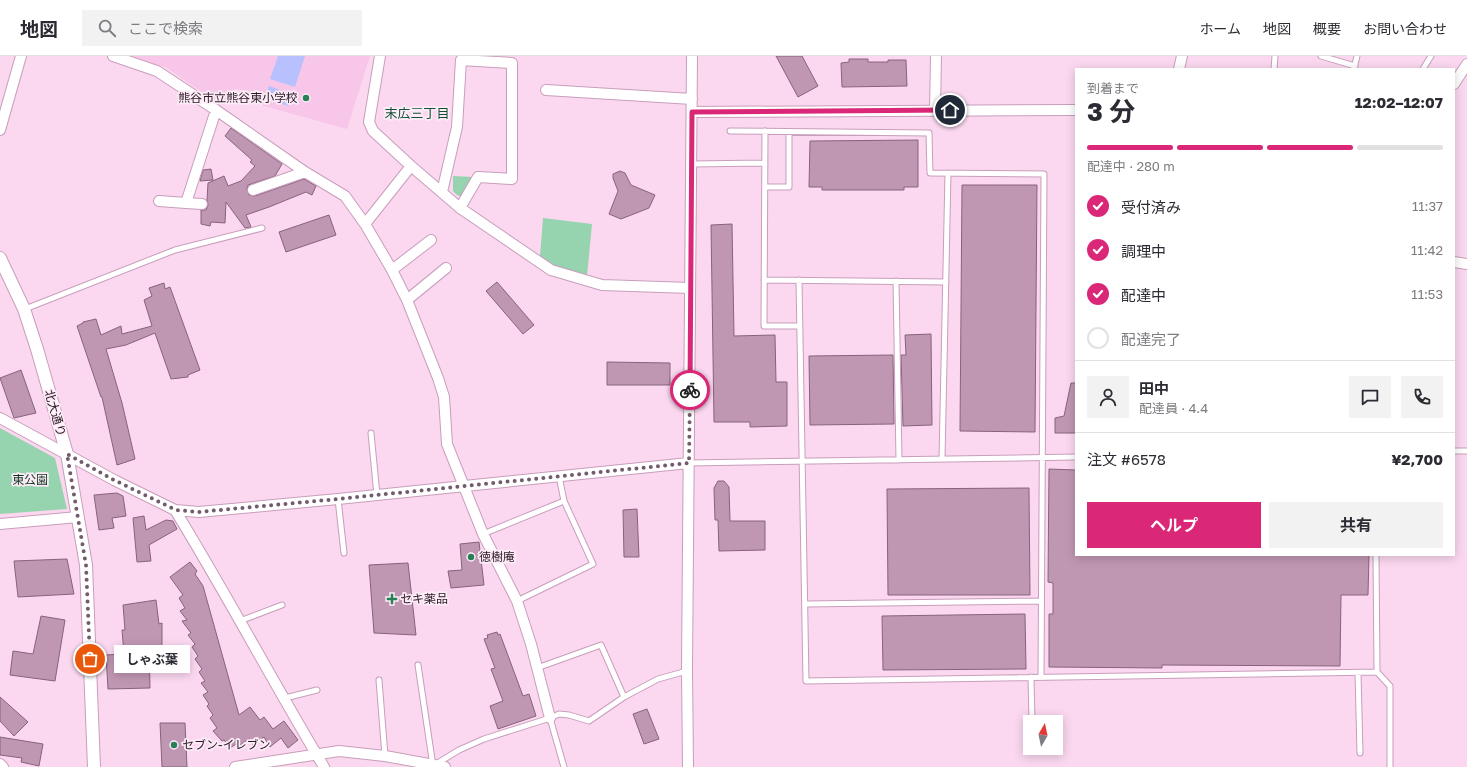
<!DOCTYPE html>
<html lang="ja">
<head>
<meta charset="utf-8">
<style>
	body { margin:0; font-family:"Golos Text","Noto Sans JP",sans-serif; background:#f2f2f3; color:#2b2b33; height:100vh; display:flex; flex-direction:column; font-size:15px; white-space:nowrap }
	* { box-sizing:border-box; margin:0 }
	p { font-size:13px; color:#7c7c81 }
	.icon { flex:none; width:22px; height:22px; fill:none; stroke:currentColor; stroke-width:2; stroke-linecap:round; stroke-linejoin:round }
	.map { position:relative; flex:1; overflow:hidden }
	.panel { position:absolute; left:1075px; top:12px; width:380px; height:488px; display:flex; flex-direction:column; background:#fff; border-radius:0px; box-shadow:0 2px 10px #0003 }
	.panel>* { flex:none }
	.needle { width:26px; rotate:9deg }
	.controls { position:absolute; left:1023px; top:659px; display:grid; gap:8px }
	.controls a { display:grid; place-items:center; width:40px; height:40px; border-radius:0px; background:#fff; box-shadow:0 2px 10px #0003; font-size:20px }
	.pin { position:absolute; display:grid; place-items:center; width:34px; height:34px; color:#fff; margin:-17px; border:2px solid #fff; border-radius:50%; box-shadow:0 1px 4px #0007 }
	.courier { position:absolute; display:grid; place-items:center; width:40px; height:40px; margin:-20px; border:3px solid #db2777; border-radius:50%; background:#fff; color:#222; box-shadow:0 1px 5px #0007 }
	.bubble { position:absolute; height:28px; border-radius:0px; background:#fff; box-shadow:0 2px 10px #0003; font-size:13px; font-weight:700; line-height:28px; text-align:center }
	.head em { font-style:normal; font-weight:700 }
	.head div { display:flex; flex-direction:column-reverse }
	.head { display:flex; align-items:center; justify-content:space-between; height:68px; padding:0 12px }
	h1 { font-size:26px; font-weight:700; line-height:30px }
	.bar { display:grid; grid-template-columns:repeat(4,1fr); gap:6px 4px; align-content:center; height:48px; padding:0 12px }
	.bar i { height:5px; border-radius:3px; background:#e1e1e2 }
	.bar .active { background:#db2777 }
	.bar p { grid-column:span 4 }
	.line { display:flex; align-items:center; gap:10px; padding:0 12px; border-top:1px solid #e1e1e2 }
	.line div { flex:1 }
	.round { display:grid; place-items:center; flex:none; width:42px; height:42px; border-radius:0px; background:#f2f2f3 }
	ol { padding:0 12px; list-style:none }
	li { display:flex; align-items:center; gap:12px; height:44px }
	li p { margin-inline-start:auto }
	li .icon { padding:4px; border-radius:50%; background:#db2777; color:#fff; stroke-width:4 }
	li:last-child { color:#7c7c81 }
	li i { width:22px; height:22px; border:2px solid #e1e1e2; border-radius:50% }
	.button { display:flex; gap:8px; margin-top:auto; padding:8px 12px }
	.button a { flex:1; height:46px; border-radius:0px; background:#db2777; color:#fff; font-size:16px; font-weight:700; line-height:46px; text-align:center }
	.button a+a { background:#f2f2f3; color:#2b2b33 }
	header { display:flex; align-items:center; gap:24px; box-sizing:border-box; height:56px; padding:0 20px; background:#fff; border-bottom:1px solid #e1e1e2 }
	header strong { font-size:19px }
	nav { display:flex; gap:22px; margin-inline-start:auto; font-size:14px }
	.search { width:280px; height:36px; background:#f2f2f3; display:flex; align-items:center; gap:10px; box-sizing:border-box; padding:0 14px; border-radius:0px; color:#7c7c81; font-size:15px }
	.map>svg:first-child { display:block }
</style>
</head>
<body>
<header>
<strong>地図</strong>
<div class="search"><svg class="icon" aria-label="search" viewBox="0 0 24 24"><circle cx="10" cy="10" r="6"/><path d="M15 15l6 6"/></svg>ここで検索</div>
<nav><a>ホーム</a><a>地図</a><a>概要</a><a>お問い合わせ</a></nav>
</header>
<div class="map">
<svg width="1467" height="711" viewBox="0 0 1467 711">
	<rect width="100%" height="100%" fill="#fbd8f0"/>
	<path fill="#f8c6e8" d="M132 0H370L347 73 264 50 250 35 235 33 220 49 167 12Z"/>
	<path fill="#95d4af" d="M453 120 473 121 462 141 457 139 453 135Z
		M543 162 592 168 587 220 551 209 540 200Z
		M0 372 55 402 67 453 0 458Z"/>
	<path fill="#b8c0fd" d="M278 0H305L295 31 270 23Z
		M269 30 292 38 288 50 265 42Z"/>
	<path fill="#c097b3" stroke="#88627c" d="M776 0H802L818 30 798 41Z
		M849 3H868V6H888V4H906L907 30 842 31 841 7 849 6Z
		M231 72 282 108 275 120 248 129 247 133 249 139 255 140 304 123 316 130 312 139 306 136 269 151 246 159 251 171 245 172 226 146 225 167 211 166 210 170 201 168V154H206L208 149 207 144 208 127 224 120 228 130 241 125 255 110 250 106 252 104 225 80Z
		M918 84V131H904V134H822V131H809L810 85Z
		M211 113 213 124 200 125 203 114Z
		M620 115 625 117 631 129 655 139 649 152 621 163 609 158 618 135 613 122V118Z
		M962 129H1037L1035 376 960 375Z
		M329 159 336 179 286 196 279 176Z
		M732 168 734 280 775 279 776 326H787V370L750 371V366H714L711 169Z
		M497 226 534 269 523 278 486 235Z
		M164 227 165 233 170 231 200 314 188 319V321L171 323 155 277 126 289 106 293 122 347 135 403 117 409 102 341H101L77 270 83 267V266L96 263 101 279 121 270 122 278 152 270 144 244 152 240 149 232Z
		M931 278 932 369 903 370 901 299H906L905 279Z
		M893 299 894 368 810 369 809 300Z
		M607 306 670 307V329H607Z
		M21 314 36 357 14 362 0 322Z
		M1071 327H1076V377H1055V362L1064 360Z
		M1049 413 1076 414V499H1369L1368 539H1341L1340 610 1162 609V612L1049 611V558H1053V527L1048 526Z
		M718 425H724L729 431 730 465H765V494L719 495 718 464H715L714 432Z
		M1029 432 1030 539H888L887 433Z
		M117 437 123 440 126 460 112 462 114 472 99 474 94 439Z
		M637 453 639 501H624L623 454Z
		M144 460 146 474 166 464 173 465 177 473 149 489 151 505 137 506 133 462Z
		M479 486 484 529 451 532 448 515 462 514 460 488Z
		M67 503 74 538 18 541 14 505Z
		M190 506 197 515 195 518 203 530 239 659 250 651 260 664 264 661 273 673 284 665 298 684 288 692 281 682 270 691 264 681 253 689 249 683 240 689 239 686 230 692 224 684 222 685 213 675 217 672 210 662 213 659 207 650 209 648 203 639 208 636 201 627 205 625 199 616 202 613 195 603 198 600 192 591 195 588 188 579 191 577 182 565 187 564 180 555 185 552 179 542 183 539 170 521Z
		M408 507 416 579 374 577 369 509Z
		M156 544 159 568 162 567V591L149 592 150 632 108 633 106 599 124 598 122 574H125L123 549Z
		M1025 558 1026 613 883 614 882 560Z
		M41 560 65 564 55 625 10 619 13 595 33 598Z
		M497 576 498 579 500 578 523 640 529 638 536 660 498 673 490 650 503 645 491 613 495 612 484 583 488 582 487 579Z
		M0 641 28 666 14 680 0 665Z
		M647 653 659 683 644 688 633 658Z
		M160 667H185L187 711H162Z
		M0 681 43 688 39 710 21 706 22 702 0 699Z"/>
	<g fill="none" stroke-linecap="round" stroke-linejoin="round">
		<defs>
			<path id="service" d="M1321 0 1355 10
				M1274 13 1275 0
				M1354 13 1357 0
				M1423 13 1431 0
				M730 75 929 77 930 117 1044 118 1041 621
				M765 75 764 270H799
				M692 108 765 107
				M765 131H789V76
				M764 224 946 226
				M799 224 806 625 1377 616
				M896 225 899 404
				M25 253 175 194 262 172
				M371 377 377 439
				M1454 395H1467
				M942 403 948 117
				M689 407 1076 401
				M559 420 564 445
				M338 443 344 497
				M483 478 564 445 593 508 517 545
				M1376 499 1377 616 1390 630V711
				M805 548 1041 545
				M240 565 282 549
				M418 609 433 710 459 694 484 683 550 662 559 658 569 659 589 665 624 641 658 623 687 615
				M537 612 601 589 624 641
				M1358 617 1360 697
				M1031 621 1032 666
				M379 624 385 700
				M285 642 317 634
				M550 662 564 711"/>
			<path id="minor" d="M113 0 157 15 216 54 305 116 345 140 365 168 392 214 407 244 438 322 444 341 447 388 483 478 517 545 531 588 550 662
				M380 0 369 66 373 75 411 110 460 152 551 214 602 229 690 232
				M1179 13 1182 0
				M1454 28 1467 8
				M546 34 692 43
				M935 54 936 0
				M692 56 1076 54
				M0 74 21 0
				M253 134 305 116
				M442 136 457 71 461 4 512 7V123L478 121 460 152
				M159 145 186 147
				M202 148 186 147 216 54
				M365 168 411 110
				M1454 206 1467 208
				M392 214 431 184
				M407 244 446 212
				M0 362 114 424 175 454 199 456 338 443 689 407
				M175 454C227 539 273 626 324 711
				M0 468 78 461
				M0 708 3 711
				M235 711 339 695 385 700 445 711
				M688 711 687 614 692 0"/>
			<path id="tertiary" d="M0 202 24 253 37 293 67 398 86 509 94 711"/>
		</defs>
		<use href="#service" stroke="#c89ebb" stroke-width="7"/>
		<use href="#minor" stroke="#c89ebb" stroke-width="12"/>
		<use href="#tertiary" stroke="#c89ebb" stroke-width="14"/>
		<use href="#service" stroke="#fff" stroke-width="5"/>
		<use href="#minor" stroke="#fff" stroke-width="10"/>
		<use href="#tertiary" stroke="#fff" stroke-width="12"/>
	</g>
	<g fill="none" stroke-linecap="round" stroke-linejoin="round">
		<path stroke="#725c6c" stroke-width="4" stroke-dasharray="0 7.2" d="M90 603 86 509 67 398 114 424 176 454 199 456 338 443 689 407 690 334"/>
		<path stroke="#db2777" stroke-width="5" d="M690 334 692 56 950 54"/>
	</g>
	<g fill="#288156" stroke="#fdecf7" stroke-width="1.5">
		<circle cx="306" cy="42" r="4"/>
		<circle cx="471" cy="501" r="4"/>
		<path d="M390 537h4v4h4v4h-4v4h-4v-4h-4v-4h4z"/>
		<circle cx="174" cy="689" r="4"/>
	</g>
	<g text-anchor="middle" stroke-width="3.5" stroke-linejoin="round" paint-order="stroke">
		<g font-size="12" fill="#291a25" stroke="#fdecf7" text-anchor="start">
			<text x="298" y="46" text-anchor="end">熊谷市立熊谷東小学校</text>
			<text x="479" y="505">徳樹庵</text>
			<text x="400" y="547">セキ薬品</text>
			<text x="182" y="693">セブン-イレブン</text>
		</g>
		<g font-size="12" fill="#291a25" stroke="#fdecf7">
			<text transform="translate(55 357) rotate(74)" y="4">北大通り</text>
		</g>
		<g font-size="12" fill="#0f3421" stroke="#fdecf7">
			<text x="30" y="428">東公園</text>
		</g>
		<g font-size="13" fill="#135134" stroke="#fdecf7">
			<text x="417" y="62">末広三丁目</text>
		</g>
	</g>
</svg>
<div class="controls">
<a><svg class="needle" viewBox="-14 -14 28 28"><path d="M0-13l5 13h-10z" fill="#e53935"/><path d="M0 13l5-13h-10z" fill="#7c7c81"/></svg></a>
</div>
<div class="pin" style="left:90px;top:603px;background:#ea580c"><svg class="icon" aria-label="bag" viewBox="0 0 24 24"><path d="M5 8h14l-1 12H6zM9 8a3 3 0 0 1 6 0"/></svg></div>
<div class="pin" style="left:950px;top:54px;background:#1f2937"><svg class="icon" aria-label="home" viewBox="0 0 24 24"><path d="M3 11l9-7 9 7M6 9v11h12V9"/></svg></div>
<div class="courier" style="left:690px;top:334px"><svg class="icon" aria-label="bike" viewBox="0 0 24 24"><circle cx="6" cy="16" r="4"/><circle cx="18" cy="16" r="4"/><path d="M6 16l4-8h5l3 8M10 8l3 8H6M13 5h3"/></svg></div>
<div class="bubble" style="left:114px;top:589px;width:76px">しゃぶ葉</div>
<section class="panel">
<div class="head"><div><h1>3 分</h1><p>到着まで</p></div><em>12:02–12:07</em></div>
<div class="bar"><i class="active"></i><i class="active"></i><i class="active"></i><i></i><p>配達中 · 280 m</p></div>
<ol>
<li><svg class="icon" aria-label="check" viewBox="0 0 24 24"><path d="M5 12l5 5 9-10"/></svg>受付済み<p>11:37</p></li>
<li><svg class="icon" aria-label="check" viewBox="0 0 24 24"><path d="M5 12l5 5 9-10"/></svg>調理中<p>11:42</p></li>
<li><svg class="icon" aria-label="check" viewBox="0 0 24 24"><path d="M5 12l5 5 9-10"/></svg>配達中<p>11:53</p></li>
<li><i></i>配達完了</li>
</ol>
<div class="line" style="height:72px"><a class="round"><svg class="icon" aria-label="person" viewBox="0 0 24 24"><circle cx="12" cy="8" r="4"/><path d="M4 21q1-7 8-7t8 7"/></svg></a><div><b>田中</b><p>配達員 · 4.4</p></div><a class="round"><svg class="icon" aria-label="chat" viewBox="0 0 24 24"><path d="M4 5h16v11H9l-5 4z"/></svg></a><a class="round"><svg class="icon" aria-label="phone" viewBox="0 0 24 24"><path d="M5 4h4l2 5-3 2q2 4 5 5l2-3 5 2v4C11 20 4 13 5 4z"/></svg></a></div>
<div class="line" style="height:52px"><div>注文 #6578</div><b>¥2,700</b></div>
<div class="button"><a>ヘルプ</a><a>共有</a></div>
</section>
</div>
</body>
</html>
